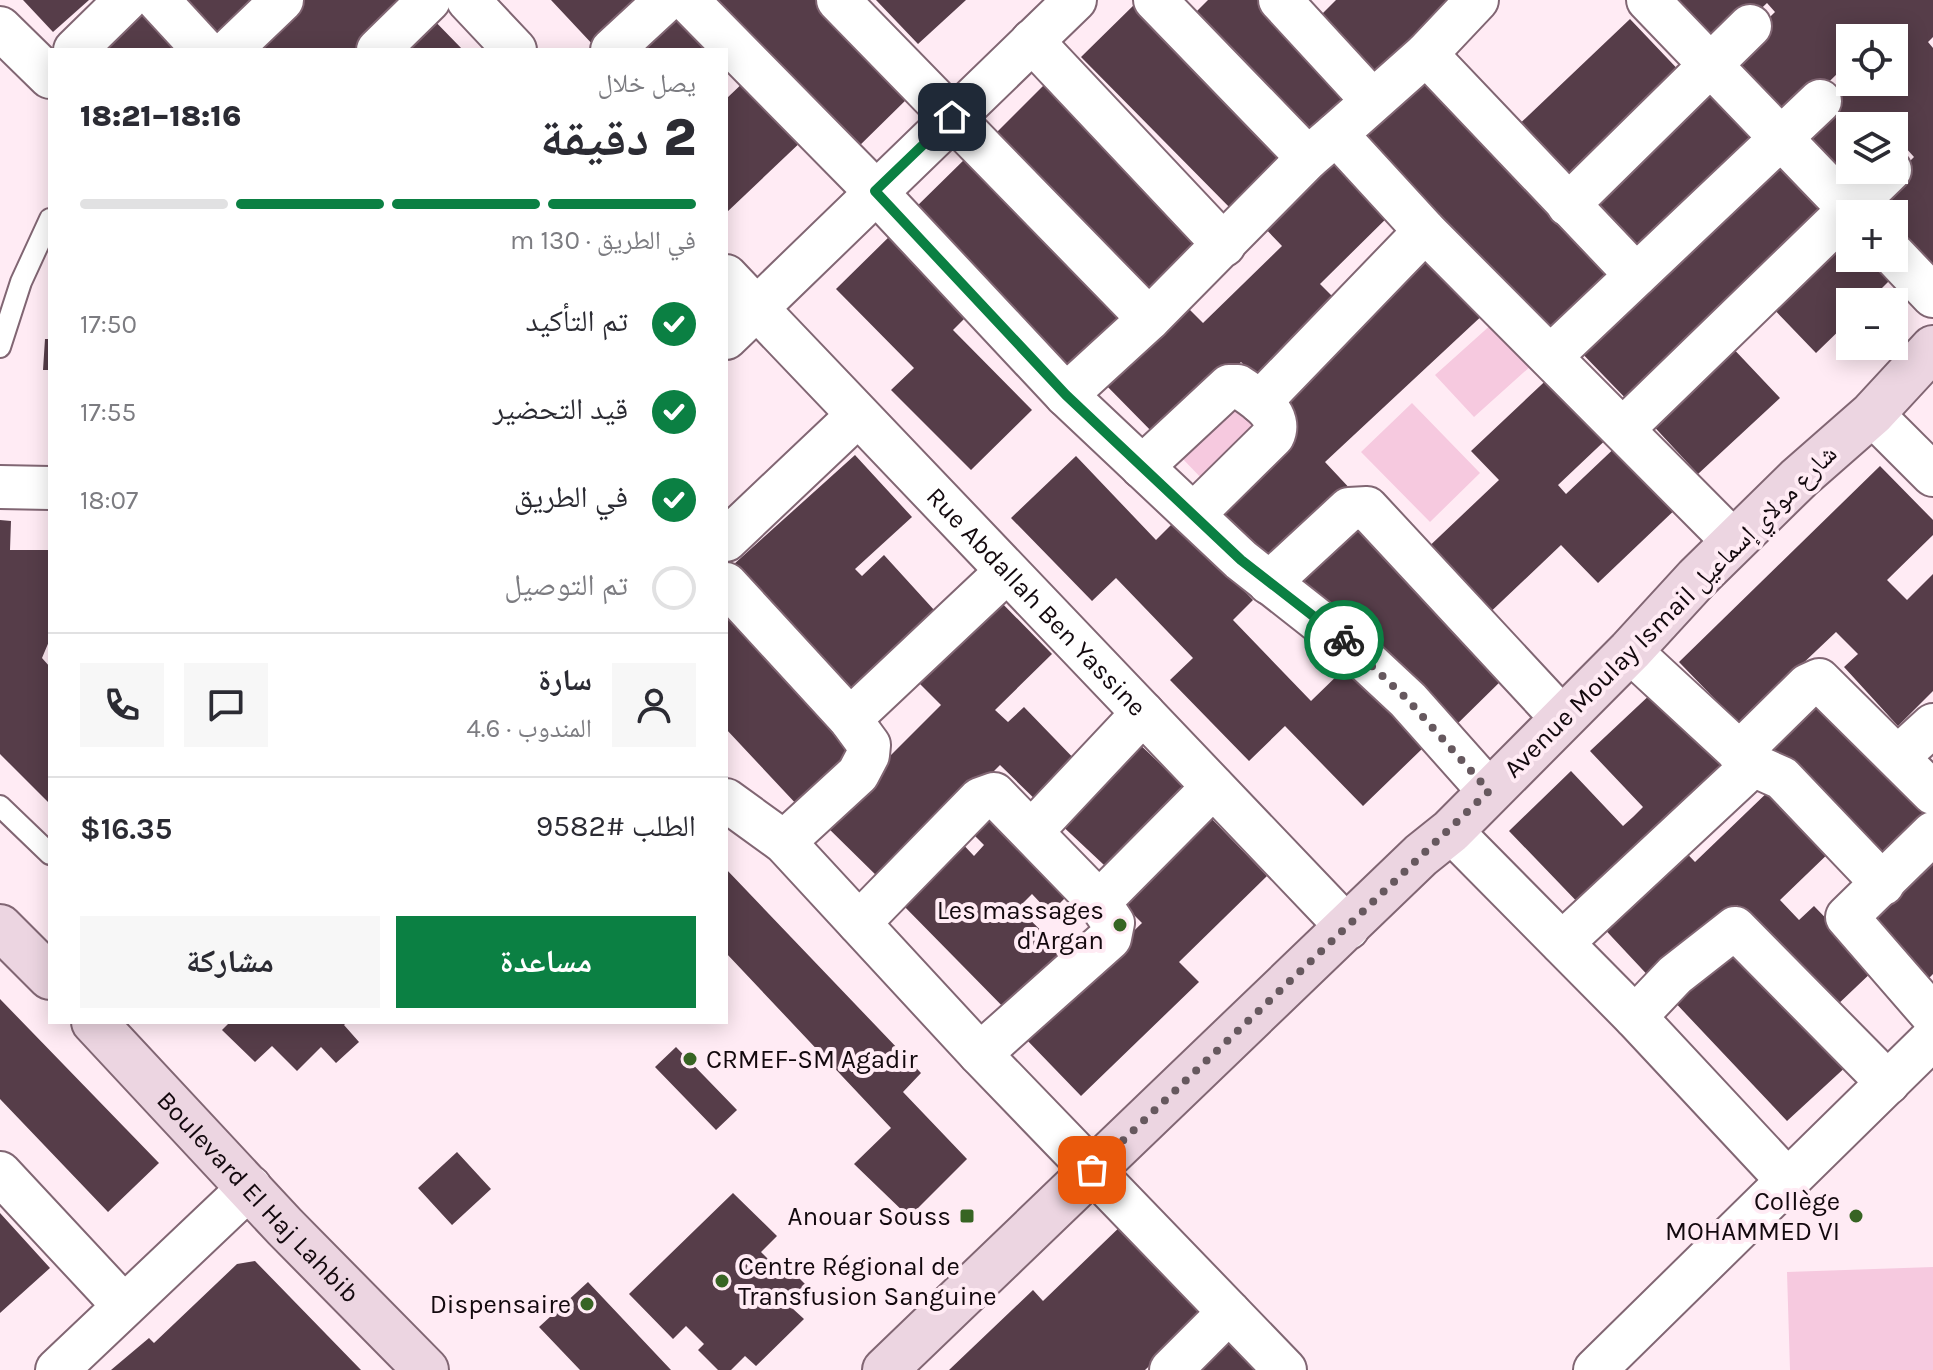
<!DOCTYPE html>
<html lang="ar">
<head>
<meta charset="utf-8">
<style>
	body { margin:0; font-family:Karla,"Noto Naskh Arabic",sans-serif; background:#f7f7f7; color:#2b2b33; direction:rtl; height:100vh; display:flex; flex-direction:column; font-size:30px; white-space:nowrap }
	* { box-sizing:border-box; margin:0 }
	p { font-size:26px; color:#7c7c81 }
	.icon { flex:none; width:44px; height:44px; fill:none; stroke:currentColor; stroke-width:2; stroke-linecap:round; stroke-linejoin:round }
	.map { position:relative; flex:1; overflow:hidden; direction:ltr }
	.side { position:absolute; left:48px; top:48px; width:680px; height:976px; display:flex; flex-direction:column; background:#fff; border-radius:0px; box-shadow:0 4px 20px #0003; direction:rtl }
	.side>* { flex:none }
	.buttons { position:absolute; left:1836px; top:24px; display:grid; gap:16px }
	.buttons a { display:grid; place-items:center; width:72px; height:72px; border-radius:0px; background:#fff; box-shadow:0 4px 20px #0003; font-size:40px }
	.pin { position:absolute; display:grid; place-items:center; width:68px; height:68px; color:#fff; margin:-34px; border-radius:16px; box-shadow:0 4px 12px #0006 }
	.courier { position:absolute; display:grid; place-items:center; width:80px; height:80px; margin:-40px; border:6px solid #0b8043; border-radius:50%; background:#fff; color:#222; box-shadow:0 2px 10px #0007 }
	.headline em { font-style:normal; font-weight:800 }
	.headline div { display:flex; flex-direction:column-reverse }
	.headline { display:flex; align-items:center; justify-content:space-between; height:136px; padding:0 32px }
	h1 { font-size:52px; font-weight:800; line-height:60px }
	.bar { display:grid; grid-template-columns:repeat(4,1fr); gap:12px 8px; align-content:center; height:96px; padding:0 32px }
	.bar i { height:10px; border-radius:6px; background:#e1e1e2 }
	.bar .current { background:#0b8043 }
	.bar p { grid-column:span 4 }
	.line { display:flex; align-items:center; gap:20px; padding:0 32px; border-top:2px solid #e1e1e2 }
	.line div { flex:1 }
	.round { display:grid; place-items:center; flex:none; width:84px; height:84px; border-radius:0px; background:#f7f7f7 }
	ol { padding:0 32px; list-style:none }
	li { display:flex; align-items:center; gap:24px; height:88px }
	li p { margin-inline-start:auto }
	li .icon { padding:8px; border-radius:50%; background:#0b8043; color:#fff; stroke-width:4 }
	li:last-child { color:#7c7c81 }
	li i { width:44px; height:44px; border:4px solid #e1e1e2; border-radius:50% }
	.cta { display:flex; gap:16px; margin-top:auto; padding:16px 32px }
	.cta a { flex:1; height:92px; border-radius:0px; background:#0b8043; color:#fff; font-size:32px; font-weight:800; line-height:92px; text-align:center }
	.cta a+a { background:#f7f7f7; color:#2b2b33 }
	.map>svg:first-child { display:block }
</style>
</head>
<body>
<div class="map">
<svg width="1933" height="1370" viewBox="0 0 1933 1370">
	<rect width="100%" height="100%" fill="#ffebf4"/>
	<path fill="#f6c9df" d="M1503 314 1542 356 1474 417 1435 375Z
		M1236 399 1265 428 1207 484 1179 455Z
		M1412 403 1480 473 1430 522 1361 452Z
		M1933 1267V1370H1790L1787 1272Z"/>
	<path fill="#563d49" fill-rule="evenodd" d="M23 0H89L53 32Z
		M147 0 195 50H76Z
		M182 0H269L223 43Z
		M298 0H414L362 50H245Z
		M551 0H646L595 47Z
		M701 0H818L911 95 852 153Z
		M876 0H966L918 44Z
		M1139 0 1297 157 1237 215 1081 57Z
		M1208 0H1270L1359 90 1300 148 1181 27Z
		M1336 0H1455L1377 76 1319 17Z
		M1655 0H1933V37L1928 42 1933 48V267L1894 251V214H1857L1914 157 1905 147 1894 157V126H1850V170H1880L1849 199 1789 137 1846 83 1837 74 1780 129 1720 66 1775 12 1767 3 1710 57ZM1850 38H1894V82H1850Z
		M673 7 713 50H628Z
		M426 12 463 50H387Z
		M1630 19 1687 79 1567 194 1509 134Z
		M1422 76 1612 281 1551 337 1355 138Z
		M748 78 805 138 726 213V99Z
		M1050 79 1207 238 1148 296 991 138Z
		M1707 83 1764 144 1643 258 1586 197Z
		M1343 146 1400 205 1320 284 1340 304 1261 382 1241 362 1161 441 1100 379 1180 300 1203 323 1282 246 1262 225Z
		M970 154 1127 313 1068 371 911 212Z
		M1774 155 1832 215 1632 405 1575 346Z
		M1850 226V258H1881L1897 273 1868 302H1850V320L1816 353 1768 303Z
		M895 231 973 310 953 330 1032 410 971 470 891 390 914 368 836 289Z
		M1431 250 1487 311 1325 462 1354 493 1270 571 1211 509 1268 402Z
		M45 339H50V370H43Z
		M1728 343 1780 398 1698 474 1647 419Z
		M1556 371 1614 432 1558 485 1566 494 1622 441 1682 503 1598 583 1561 545 1482 620 1420 555 1499 480 1471 451Z
		M855 455 912 517 855 569 862 576 884 555 945 622 858 701 733 565Z
		M1076 456 1156 540 1176 520 1253 600 1233 620 1311 701 1346 667 1423 748 1363 806 1285 726 1249 761 1170 680 1193 658 1116 578 1092 601 1011 518Z
		M1880 466 1933 520V535L1887 580 1907 600 1933 574V691L1898 726 1844 667 1858 654 1836 632 1739 724 1679 662Z
		M1351 516 1508 674 1449 732 1292 574Z
		M0 520 11 521 10 550H50V639L42 658 50 667V804L0 754Z
		M726 595 866 746 799 807 726 729Z
		M996 597 1052 654 995 710 1008 722 1024 707 1083 768 1043 807 1000 765 883 882 823 823 941 705 914 678Z
		M1822 685 1933 812 1877 866 1759 745Z
		M1654 691 1731 772 1585 910 1509 831 1571 771 1623 826 1633 817 1643 807 1590 751Z
		M1134 739 1196 798 1119 879 1056 820Z
		M1774 786 1834 848 1780 900 1799 920 1814 906 1875 969 1835 1007 1737 905 1655 983 1597 921 1678 844 1695 862Z
		M997 799 1080 883 1050 913 1032 894 1018 908 1073 962 1015 1019 898 900 959 840 974 856 984 845 967 828Z
		M1209 816 1267 876 1179 962 1199 982 1081 1096 1024 1037 1142 923 1120 901Z
		M1933 858V974L1927 980 1869 922Z
		M726 869 921 1073 903 1092 967 1159 909 1217 854 1164 891 1128 726 953Z
		M1732 937 1850 1063 1787 1121 1669 996Z
		M0 999 159 1163 108 1212 0 1099Z
		M230 1022H347L344 1025 359 1042 336 1063 321 1047 297 1071 272 1046 255 1062 222 1030Z
		M676 1047 737 1110 716 1130 655 1067Z
		M457 1152 491 1189 452 1225 418 1188Z
		M733 1193 777 1236 761 1252 781 1272 787 1266 811 1290 792 1308 804 1319 756 1366 745 1356 731 1370H718L698 1350 704 1344 686 1326 673 1339 629 1294Z
		M0 1213 50 1268 0 1313Z
		M1126 1221 1210 1309 1145 1370H949L1033 1290 1043 1301Z
		M255 1261 361 1370H111L149 1338 154 1343 237 1264Z
		M588 1282 671 1370H580L539 1327Z
		M1233 1334 1268 1370H1195Z"/>
	<g fill="none" stroke-linecap="round" stroke-linejoin="round">
		<defs>
			<path id="lane" d="M0 347 21 282 50 219
				M0 806 50 854"/>
			<g id="street">
				<path d="M158 0 204 50"/>
				<path d="M468 0 515 50"/>
				<path d="M687 0 875 191 1066 395 1241 560 1349 645 1408 700 1489 791"/>
				<path d="M838 0 1149 319 1066 395"/>
				<path d="M1155 0 1308 158 1336 134 1425 231 1734 542"/>
				<path d="M1280 0 1372 100"/>
				<path d="M1648 0 1854 214"/>
				<path d="M0 28 50 77"/>
				<path d="M1032 41 1224 245"/>
				<path d="M75 50 126 0"/>
				<path d="M230 50 282 0"/>
				<path d="M378 50 429 0"/>
				<path d="M612 50 666 0"/>
				<path d="M1426 54 1636 275"/>
				<path d="M1336 134 1426 54 1477 0"/>
				<path d="M1568 205 1750 26"/>
				<path d="M1894 255 1933 296"/>
				<path id="s1" d="M726 276 1348 928"/>
				<path d="M1149 319 1308 158"/>
				<path d="M726 338 1075 0"/>
				<path d="M1551 356 1820 101"/>
				<path d="M1260 402 1425 231"/>
				<path d="M1872 414 1933 475"/>
				<path d="M1623 429 1890 170"/>
				<path d="M1142 467 1229 386H1238C1254 397 1284 414 1273 436L1195 513"/>
				<path d="M0 487 50 488"/>
				<path d="M726 540 857 416"/>
				<path d="M1269 583 1349 509 1367 508 1562 718"/>
				<path d="M726 584 850 719 869 745 868 755 858 774 784 842"/>
				<path d="M850 719 1006 572"/>
				<path d="M1739 753 1808 685 1819 680 1933 793"/>
				<path d="M1898 757 1933 725"/>
				<path d="M1753 765 1782 778 1883 884"/>
				<path d="M726 800 784 842 980 1054 1285 1370"/>
				<path d="M1032 831 1143 713"/>
				<path d="M1451 831 1635 1017 1789 1182"/>
				<path d="M1933 833 1847 917 1933 1016"/>
				<path d="M1099 902 1213 787"/>
				<path d="M859 923 980 799 994 794 1099 902 1113 923 1110 938 980 1054"/>
				<path d="M1562 943 1753 765 1630 651"/>
				<path d="M1635 1017 1675 975 1735 928 1888 1083"/>
				<path d="M0 1173 124 1306"/>
				<path d="M57 1370 250 1187"/>
				<path d="M1171 1370 1229 1312"/>
				<path d="M1595 1370 1933 1038"/>
			</g>
			<g id="secondary">
				<path d="M0 927 50 977"/>
				<path id="s2" d="M94 1022 285 1227 426 1370"/>
				<path d="M885 1370 1421 855 1451 831 1630 651 1697 578 1799 478 1872 414 1933 348"/>
			</g>
		</defs>
		<use href="#lane" stroke="#816673" stroke-width="24"/>
		<use href="#street" stroke="#816673" stroke-width="46"/>
		<use href="#secondary" stroke="#816673" stroke-width="48"/>
		<use href="#lane" stroke="#fff" stroke-width="20"/>
		<use href="#street" stroke="#fff" stroke-width="42"/>
		<use href="#secondary" stroke="#ecd5e1" stroke-width="44"/>
	</g>
	<g fill="none" stroke-linecap="round" stroke-linejoin="round">
		<path stroke="#66585e" stroke-width="8" stroke-dasharray="0 14.4" d="M1092 1170 1489 791 1408 700 1344 640"/>
		<path stroke="#0b8043" stroke-width="10" d="M952 117 875 191 1066 395 1241 560 1344 640"/>
	</g>
	<g fill="#376423" stroke="#ffebf4" stroke-width="3">
		<circle cx="1120" cy="925" r="8"/>
		<circle cx="690" cy="1059" r="8"/>
		<rect x="959" y="1208" width="16" height="16" rx="4"/>
		<circle cx="1856" cy="1216" r="8"/>
		<circle cx="722" cy="1281" r="8"/>
		<circle cx="587" cy="1304" r="8"/>
	</g>
	<g text-anchor="middle" stroke-width="8" stroke-linejoin="round" paint-order="stroke">
		<g font-size="26" fill="#13090e" stroke="#ffebf4">
			<text dy="9" stroke="none"><textPath href="#s1" startOffset="450">Rue Abdallah Ben Yassine</textPath></text>
			<text transform="translate(1670 611) rotate(-45)" y="9">Avenue Moulay Ismail شارع مولاي إسماعيل</text>
			<text dy="9" stroke="none"><textPath href="#s2" startOffset="240">Boulevard El Haj Lahbib</textPath></text>
		</g>
		<g font-size="26" fill="#13090e" stroke="#ffebf4" text-anchor="end">
			<text x="1104" y="919">Les massages<tspan x="1104" dy="30">d'Argan</tspan></text>
			<text x="706" y="1068" text-anchor="start">CRMEF-SM Agadir</text>
			<text x="1840" y="1210">Collège<tspan x="1840" dy="30">MOHAMMED VI</tspan></text>
			<text x="951" y="1225">Anouar Souss</text>
			<text x="738" y="1275" text-anchor="start">Centre Régional de<tspan x="738" dy="30">Transfusion Sanguine</tspan></text>
			<text x="571" y="1313">Dispensaire</text>
		</g>
	</g>
</svg>
<div class="buttons">
<a><svg class="icon" aria-label="locate" viewBox="0 0 24 24"><circle cx="12" cy="12" r="6"/><path d="M12 2v4M12 18v4M2 12h4M18 12h4"/></svg></a>
<a><svg class="icon" aria-label="layers" viewBox="0 0 24 24"><path d="M12 4l9 5-9 5-9-5zM3 14l9 5 9-5"/></svg></a>
<a>+</a>
<a>−</a>
</div>
<div class="pin" style="left:1092px;top:1170px;background:#ea580c"><svg class="icon" aria-label="bag" viewBox="0 0 24 24"><path d="M5 8h14l-1 12H6zM9 8a3 3 0 0 1 6 0"/></svg></div>
<div class="pin" style="left:952px;top:117px;background:#1f2937"><svg class="icon" aria-label="home" viewBox="0 0 24 24"><path d="M3 11l9-7 9 7M6 9v11h12V9"/></svg></div>
<div class="courier" style="left:1344px;top:640px"><svg class="icon" aria-label="bike" viewBox="0 0 24 24"><circle cx="6" cy="16" r="4"/><circle cx="18" cy="16" r="4"/><path d="M6 16l4-8h5l3 8M10 8l3 8H6M13 5h3"/></svg></div>
<section class="side">
<div class="headline"><div><h1>2 دقيقة</h1><p>يصل خلال</p></div><em>18:16–18:21</em></div>
<div class="bar"><i class="current"></i><i class="current"></i><i class="current"></i><i></i><p>في الطريق · 130 m</p></div>
<ol>
<li><svg class="icon" aria-label="check" viewBox="0 0 24 24"><path d="M5 12l5 5 9-10"/></svg>تم التأكيد<p>17:50</p></li>
<li><svg class="icon" aria-label="check" viewBox="0 0 24 24"><path d="M5 12l5 5 9-10"/></svg>قيد التحضير<p>17:55</p></li>
<li><svg class="icon" aria-label="check" viewBox="0 0 24 24"><path d="M5 12l5 5 9-10"/></svg>في الطريق<p>18:07</p></li>
<li><i></i>تم التوصيل</li>
</ol>
<div class="line" style="height:144px"><a class="round"><svg class="icon" aria-label="person" viewBox="0 0 24 24"><circle cx="12" cy="8" r="4"/><path d="M4 21q1-7 8-7t8 7"/></svg></a><div><b>سارة</b><p>المندوب · 4.6</p></div><a class="round"><svg class="icon" aria-label="chat" viewBox="0 0 24 24"><path d="M4 5h16v11H9l-5 4z"/></svg></a><a class="round"><svg class="icon" aria-label="phone" viewBox="0 0 24 24"><path d="M5 4h4l2 5-3 2q2 4 5 5l2-3 5 2v4C11 20 4 13 5 4z"/></svg></a></div>
<div class="line" style="height:104px"><div>الطلب #9582</div><b>$16.35</b></div>
<div class="cta"><a>مساعدة</a><a>مشاركة</a></div>
</section>
</div>
</body>
</html>
